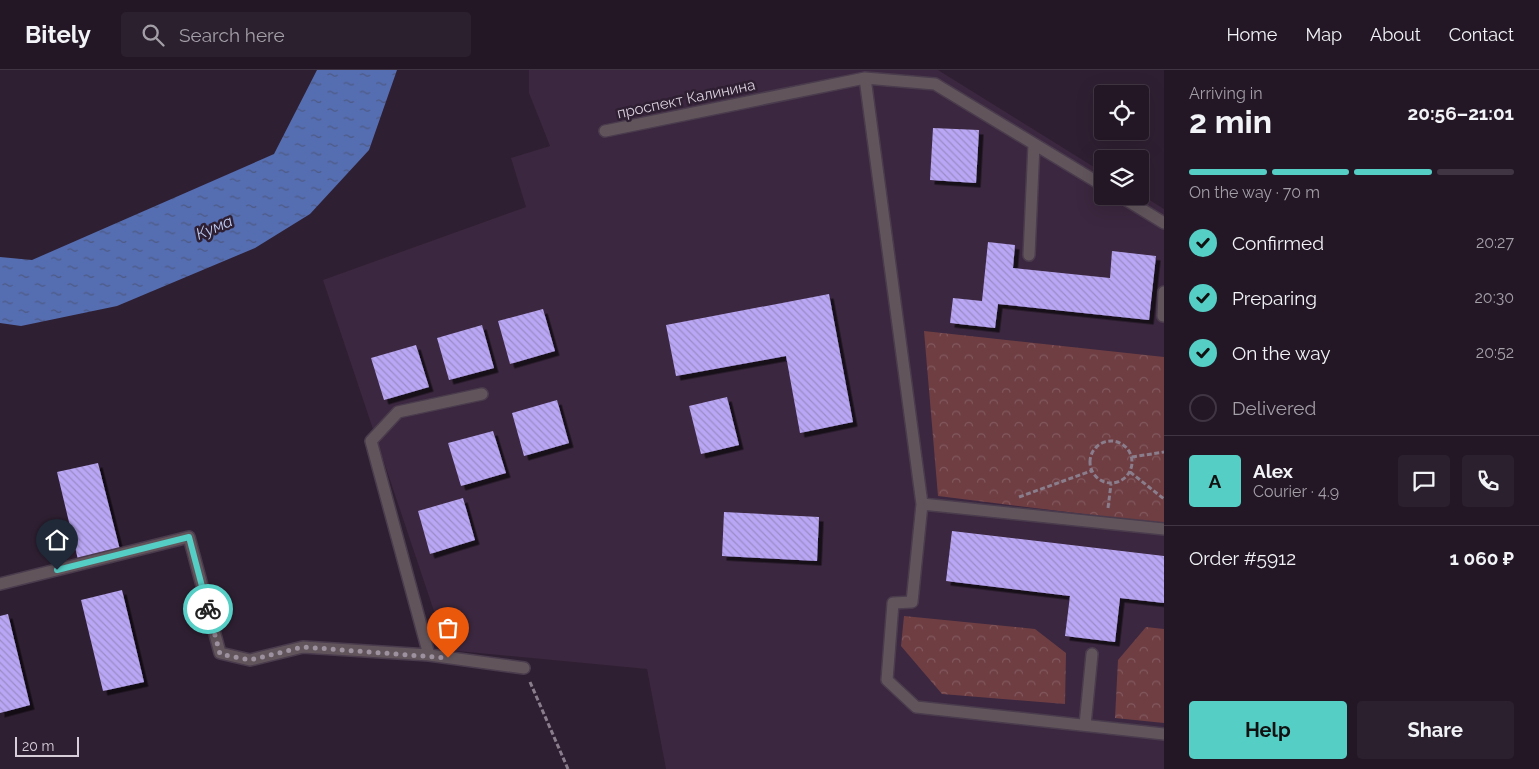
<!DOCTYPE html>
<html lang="en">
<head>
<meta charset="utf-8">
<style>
	body { margin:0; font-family:Raleway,sans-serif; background:#2b202e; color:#f1f3f6; height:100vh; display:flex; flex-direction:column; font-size:19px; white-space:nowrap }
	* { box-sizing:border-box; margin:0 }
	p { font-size:16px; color:#a39fa7 }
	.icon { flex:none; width:28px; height:28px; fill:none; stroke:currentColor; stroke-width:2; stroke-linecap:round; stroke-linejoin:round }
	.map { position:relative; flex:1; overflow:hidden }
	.panel { display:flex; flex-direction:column; background:#231726; width:375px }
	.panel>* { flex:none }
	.tools { position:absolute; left:1094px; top:15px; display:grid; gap:10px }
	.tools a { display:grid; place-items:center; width:55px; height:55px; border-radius:5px; background:#231726; box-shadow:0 5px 20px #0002,0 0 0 1px #403643; font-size:25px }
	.scale { position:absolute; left:15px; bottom:12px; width:64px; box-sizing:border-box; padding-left:5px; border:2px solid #d8ceda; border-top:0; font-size:14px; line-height:18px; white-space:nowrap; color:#d8ceda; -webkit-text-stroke:4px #2f1f32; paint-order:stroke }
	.pin { position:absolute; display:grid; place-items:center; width:42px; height:42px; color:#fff; margin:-51px -21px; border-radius:50% 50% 50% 0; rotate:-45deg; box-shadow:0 0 5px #0007 }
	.pin .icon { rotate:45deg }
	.courier { position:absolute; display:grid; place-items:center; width:50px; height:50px; margin:-25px; border:4px solid #55cec5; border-radius:50%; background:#fff; color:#222; box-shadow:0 1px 6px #0007 }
	.headline em { font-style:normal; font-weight:700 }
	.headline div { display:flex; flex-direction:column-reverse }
	.headline { display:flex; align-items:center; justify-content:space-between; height:85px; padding:0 25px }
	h1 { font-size:32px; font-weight:700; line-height:38px }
	.bar { display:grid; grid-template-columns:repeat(4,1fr); gap:8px 5px; align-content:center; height:60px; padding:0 25px }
	.bar i { height:6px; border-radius:4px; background:#403643 }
	.bar .on { background:#55cec5 }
	.bar p { grid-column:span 4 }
	.line { display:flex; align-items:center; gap:12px; padding:0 25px; border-top:1px solid #403643 }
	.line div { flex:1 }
	.round { display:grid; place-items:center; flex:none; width:52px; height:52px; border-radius:5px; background:#2b202e }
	ol { padding:0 25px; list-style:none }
	li { display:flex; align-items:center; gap:15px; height:55px }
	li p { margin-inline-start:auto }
	li .icon { padding:5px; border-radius:50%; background:#55cec5; color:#111; stroke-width:4 }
	li:last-child { color:#a39fa7 }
	li i { width:28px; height:28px; border:2px solid #403643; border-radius:50% }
	.cta { display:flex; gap:10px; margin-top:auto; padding:10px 25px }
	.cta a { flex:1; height:58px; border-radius:5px; background:#55cec5; color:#111; font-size:20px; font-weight:700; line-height:58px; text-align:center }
	.cta a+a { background:#2b202e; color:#f1f3f6 }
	header { display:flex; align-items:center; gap:30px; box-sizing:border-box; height:70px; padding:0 25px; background:#231726; border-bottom:1px solid #403643 }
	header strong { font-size:24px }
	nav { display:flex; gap:28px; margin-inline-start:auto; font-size:18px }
	.search { width:350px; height:45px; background:#2b202e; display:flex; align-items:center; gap:12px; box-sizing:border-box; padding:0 18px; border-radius:5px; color:#a39fa7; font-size:19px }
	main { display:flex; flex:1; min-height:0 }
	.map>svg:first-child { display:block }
</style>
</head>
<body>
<header>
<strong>Bitely</strong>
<div class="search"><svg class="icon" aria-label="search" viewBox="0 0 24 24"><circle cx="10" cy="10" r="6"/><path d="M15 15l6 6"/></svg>Search here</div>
<nav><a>Home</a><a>Map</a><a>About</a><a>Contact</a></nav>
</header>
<main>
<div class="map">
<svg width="1164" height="699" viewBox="0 0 1164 699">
	<defs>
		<pattern id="park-crowns" width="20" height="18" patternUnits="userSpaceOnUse" patternTransform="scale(1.25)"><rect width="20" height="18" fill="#6e3e43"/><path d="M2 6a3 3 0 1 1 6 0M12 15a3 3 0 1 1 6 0" fill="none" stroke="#82595e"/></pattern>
		<pattern id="water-ripples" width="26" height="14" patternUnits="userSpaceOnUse" patternTransform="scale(1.25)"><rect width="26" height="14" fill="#556db1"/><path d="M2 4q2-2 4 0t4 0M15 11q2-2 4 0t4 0" fill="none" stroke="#4d5a84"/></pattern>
		<pattern id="building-back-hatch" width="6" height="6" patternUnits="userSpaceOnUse" patternTransform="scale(1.25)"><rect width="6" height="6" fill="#b9a6f4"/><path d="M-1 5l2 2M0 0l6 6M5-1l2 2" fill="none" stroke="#9b8cc7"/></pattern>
		<filter id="shadow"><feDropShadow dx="4.5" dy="4.5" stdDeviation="0" flood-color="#0009"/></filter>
	</defs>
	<rect width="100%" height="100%" fill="#2f1f32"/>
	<path fill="#3b273f" d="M529 0H938L1102 102V126H1140V124L1164 139V699H666L647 599 447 580 323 210 526 137 511 88 550 76 529 23Z"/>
	<path fill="url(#park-crowns)" d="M924 261 1164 287V454L938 426Z
		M904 546 1035 559 1066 583 1065 634 942 624 901 576Z
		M1146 557 1164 559V653L1115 648 1118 590Z"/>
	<path fill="url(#water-ripples)" d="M317 0H397L369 80 310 144 255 178 117 236 21 256 0 253V187L32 190 274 84Z"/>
	<path fill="url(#building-back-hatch)" filter="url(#shadow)" d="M933 58 979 60 976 113 930 110Z
		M988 172 1015 175 1013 198 1110 208 1112 181 1156 186 1149 250 998 234 995 258 950 253 953 228 982 231Z
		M829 224 853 352 800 363 786 286 676 306 666 255Z
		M543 239 555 281 510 294 498 251Z
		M482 255 494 298 449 310 437 268Z
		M416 275 429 317 384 330 371 288Z
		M727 327 739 375 701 384 689 336Z
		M557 330 569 373 524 386 512 343Z
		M493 361 506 403 461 416 448 373Z
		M98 393 121 484 79 494 57 402Z
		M463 428 475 470 430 484 418 441Z
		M724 442 819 447 817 491 722 486Z
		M952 461 1164 486V533L1120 528 1115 572 1065 566 1070 526 946 511Z
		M122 520 144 612 103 621 81 530Z
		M8 544 30 635 0 643V546Z"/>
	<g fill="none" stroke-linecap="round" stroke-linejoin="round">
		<defs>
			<path id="lane" d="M865 8 922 434 912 532 893 533 887 610 916 637 1164 664
				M605 61 865 8 935 14 1102 115
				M1120 126 1164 153
				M1029 185 1034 74
				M1163 246 1164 222
				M482 324 398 342 371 371 429 585 524 598
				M922 434 1164 459
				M0 514 189 467 220 583 250 590 303 577 429 585
				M1085 655 1092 584"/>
		</defs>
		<use href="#lane" stroke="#4a3b4d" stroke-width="14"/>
		<path stroke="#8a7d8c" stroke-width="3" stroke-dasharray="5 2.5" stroke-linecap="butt" d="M1090 392a21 21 0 1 1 42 0a21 21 0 1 1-42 0Z
			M1132 387 1164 382
			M1130 402 1164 429
			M1019 427 1091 401
			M1108 438 1111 414
			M530 612 568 699"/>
		<use href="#lane" stroke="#61555b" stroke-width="11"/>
	</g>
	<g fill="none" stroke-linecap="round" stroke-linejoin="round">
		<path stroke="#9d919f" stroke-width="5" stroke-dasharray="0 9" d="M208 539 220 584 250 590 303 577 448 588"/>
		<path stroke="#55cec5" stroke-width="6" d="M57 500 189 467 208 539"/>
	</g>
	<g text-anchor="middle" stroke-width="5" stroke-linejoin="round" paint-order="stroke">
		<g font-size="15" fill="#d8ceda" stroke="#2f1f32">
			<text transform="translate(686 29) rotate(-12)" y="5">проспект Калинина</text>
		</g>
		<g font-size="16" font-style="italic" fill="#bbcaf0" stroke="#2f1f32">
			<text transform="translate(214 157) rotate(-23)" y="6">Кума</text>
		</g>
	</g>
</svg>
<div class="tools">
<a><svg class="icon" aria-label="locate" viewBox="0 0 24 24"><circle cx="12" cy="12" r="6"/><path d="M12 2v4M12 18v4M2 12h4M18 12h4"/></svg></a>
<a><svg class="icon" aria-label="layers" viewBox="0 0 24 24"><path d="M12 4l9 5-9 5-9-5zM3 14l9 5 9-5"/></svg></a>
</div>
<div class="scale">20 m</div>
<div class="pin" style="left:448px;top:588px;background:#ea580c"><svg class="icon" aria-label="bag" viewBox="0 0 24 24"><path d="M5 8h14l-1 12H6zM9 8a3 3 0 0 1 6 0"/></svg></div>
<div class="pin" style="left:57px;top:500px;background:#1f2937"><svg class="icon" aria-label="home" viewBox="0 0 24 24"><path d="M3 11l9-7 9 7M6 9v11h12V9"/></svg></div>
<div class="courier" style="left:208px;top:539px"><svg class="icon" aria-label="bike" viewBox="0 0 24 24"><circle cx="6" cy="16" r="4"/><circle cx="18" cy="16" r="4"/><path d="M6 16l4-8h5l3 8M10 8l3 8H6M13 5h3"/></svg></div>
</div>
<section class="panel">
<div class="headline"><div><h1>2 min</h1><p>Arriving in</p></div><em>20:56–21:01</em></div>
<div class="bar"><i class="on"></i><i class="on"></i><i class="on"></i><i></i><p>On the way · 70 m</p></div>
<ol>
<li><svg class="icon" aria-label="check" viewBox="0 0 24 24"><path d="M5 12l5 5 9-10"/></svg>Confirmed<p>20:27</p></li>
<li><svg class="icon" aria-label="check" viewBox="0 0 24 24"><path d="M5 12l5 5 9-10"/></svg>Preparing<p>20:30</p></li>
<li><svg class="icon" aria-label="check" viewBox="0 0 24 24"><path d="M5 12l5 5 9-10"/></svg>On the way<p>20:52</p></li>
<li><i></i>Delivered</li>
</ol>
<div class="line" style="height:90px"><b class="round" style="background:#55cec5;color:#111">A</b><div><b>Alex</b><p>Courier · 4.9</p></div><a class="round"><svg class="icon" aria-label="chat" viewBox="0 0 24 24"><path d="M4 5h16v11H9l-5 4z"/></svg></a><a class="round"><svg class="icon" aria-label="phone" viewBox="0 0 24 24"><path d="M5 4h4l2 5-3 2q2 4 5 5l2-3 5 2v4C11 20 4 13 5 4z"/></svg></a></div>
<div class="line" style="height:65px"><div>Order #5912</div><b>1 060 ₽</b></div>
<div class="cta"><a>Help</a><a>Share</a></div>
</section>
</main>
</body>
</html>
